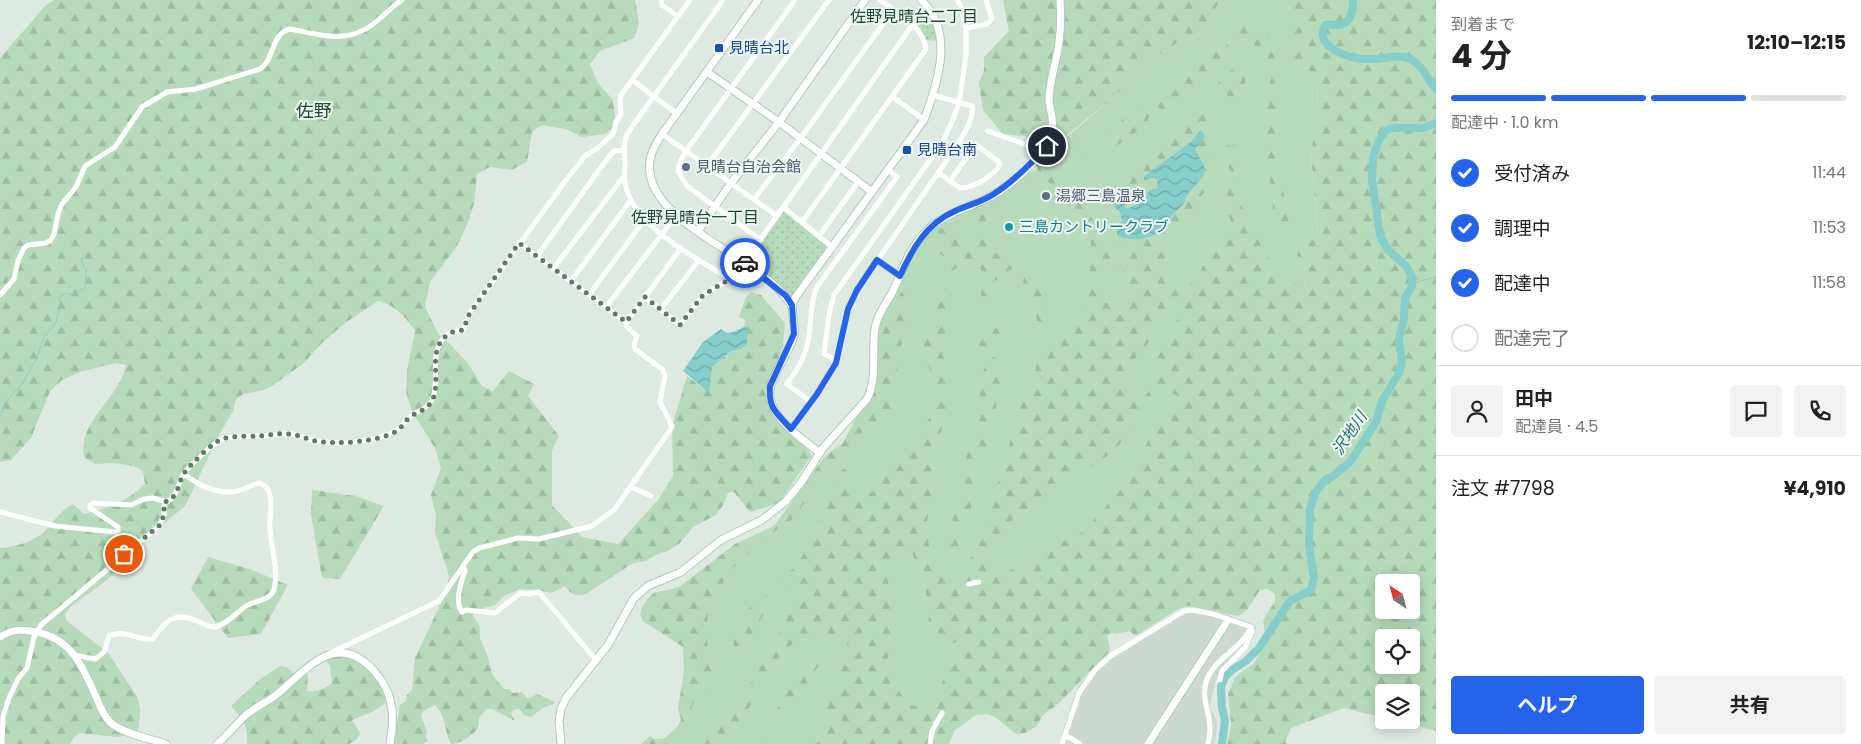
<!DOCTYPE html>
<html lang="ja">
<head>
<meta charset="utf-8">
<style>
	body { margin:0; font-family:Poppins,"Noto Sans JP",sans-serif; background:#f2f2f2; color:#222; height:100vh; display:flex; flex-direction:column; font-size:19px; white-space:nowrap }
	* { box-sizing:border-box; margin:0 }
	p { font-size:16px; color:#767676 }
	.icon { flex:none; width:28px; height:28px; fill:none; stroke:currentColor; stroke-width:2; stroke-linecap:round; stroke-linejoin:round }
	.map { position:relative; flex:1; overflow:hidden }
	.panel { display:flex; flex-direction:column; background:#fff; width:425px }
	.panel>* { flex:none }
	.needle { width:32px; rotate:324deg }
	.tools { position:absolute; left:1375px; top:574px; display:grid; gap:10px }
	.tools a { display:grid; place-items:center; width:45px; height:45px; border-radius:5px; background:#fff; box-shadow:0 2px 12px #0003; font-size:25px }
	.pin { position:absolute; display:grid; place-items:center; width:42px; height:42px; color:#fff; margin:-21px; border:2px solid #fff; border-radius:50%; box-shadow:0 1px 5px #0007 }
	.courier { position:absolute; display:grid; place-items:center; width:50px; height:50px; margin:-25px; border:4px solid #2563eb; border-radius:50%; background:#fff; color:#222; box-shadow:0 1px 6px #0007 }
	.overview em { font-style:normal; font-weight:700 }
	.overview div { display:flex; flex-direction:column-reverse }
	.overview { display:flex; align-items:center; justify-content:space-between; height:85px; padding:0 15px }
	h1 { font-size:32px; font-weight:700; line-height:38px }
	.bar { display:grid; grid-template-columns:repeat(4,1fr); gap:8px 5px; align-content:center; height:60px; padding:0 15px }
	.bar i { height:6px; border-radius:4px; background:#e0e0e0 }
	.bar .current { background:#2563eb }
	.bar p { grid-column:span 4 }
	.line { display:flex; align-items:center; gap:12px; padding:0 15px; border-top:1px solid #e0e0e0 }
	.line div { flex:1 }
	.round { display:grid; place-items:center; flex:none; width:52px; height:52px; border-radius:5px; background:#f2f2f2 }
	ol { padding:0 15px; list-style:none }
	li { display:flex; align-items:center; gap:15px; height:55px }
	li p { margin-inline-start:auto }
	li .icon { padding:5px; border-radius:50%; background:#2563eb; color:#fff; stroke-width:4 }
	li:last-child { color:#767676 }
	li i { width:28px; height:28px; border:2px solid #e0e0e0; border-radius:50% }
	.primary-button { display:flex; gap:10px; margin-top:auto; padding:10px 15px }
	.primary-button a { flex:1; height:58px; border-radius:5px; background:#2563eb; color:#fff; font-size:20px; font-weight:700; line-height:58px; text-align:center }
	.primary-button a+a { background:#f2f2f2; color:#222 }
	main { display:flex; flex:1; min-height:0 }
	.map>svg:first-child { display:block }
</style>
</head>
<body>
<main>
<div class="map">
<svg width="1436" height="744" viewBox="0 0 1436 744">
	<defs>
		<pattern id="forest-firs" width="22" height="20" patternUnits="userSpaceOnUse" patternTransform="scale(1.25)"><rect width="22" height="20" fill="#b7dbba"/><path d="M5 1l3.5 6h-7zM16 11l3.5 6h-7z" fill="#9dbda0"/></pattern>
		<pattern id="park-dots" width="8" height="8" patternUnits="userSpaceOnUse" patternTransform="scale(1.25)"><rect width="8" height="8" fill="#b7dbba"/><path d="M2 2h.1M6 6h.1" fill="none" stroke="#9dbda0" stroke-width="1.8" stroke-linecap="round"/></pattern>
		<pattern id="water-waves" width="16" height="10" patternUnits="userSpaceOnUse" patternTransform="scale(1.25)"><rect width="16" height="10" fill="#86cecc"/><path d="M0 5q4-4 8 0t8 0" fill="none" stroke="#6da8a6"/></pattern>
	</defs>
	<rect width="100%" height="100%" fill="#dee9e2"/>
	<path fill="#ccd9d1" d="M1190 607 1222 613 1252 623 1256 627 1255 635 1247 648 1220 671 1215 683 1210 706 1217 722 1215 744H1059L1073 699 1079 685 1092 671 1106 656 1182 609Z"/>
	<path fill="#b7dbba" d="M1220 0H1286L1291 11V44L1295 60 1317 77 1318 110 1311 155 1318 234 1291 337 1259 355 1152 431 1132 477 1084 532 1041 552 1002 575 994 571 932 744H657L671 739 683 718 714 585 749 544 784 518 835 457 868 396 874 343 880 313 916 244 942 219 1035 170 1068 136 1115 96 1147 63 1181 40 1201 34Z"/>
	<path fill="url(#forest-firs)" fill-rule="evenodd" d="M54 0H635L639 23 634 38 600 51 590 64 598 83 613 100 616 123 606 134 582 137 566 129 542 125 532 132 527 162 511 170 490 167 477 174 474 204 467 225 457 246 430 282 425 307 439 335 452 346 469 365 482 386 493 391 509 371 534 384 528 396 559 436 552 451V505L582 537 618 544 658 500 673 476 672 426 687 376 708 392 712 367 731 351 748 327H744L745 320 739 317 746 297 751 292 761 295 785 323 783 346 770 386 778 416 812 455 779 503 750 512 734 492 728 493 724 504 716 515 693 527 680 543 668 551 656 555 645 561 633 563 586 594C576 597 571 594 565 586L551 593 538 590 519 589 504 596 495 605 477 610 473 615 480 628V638L488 657 492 674 504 689H509L513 693 522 692 528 699 537 694 555 702 554 704 543 708 531 717 524 715 519 709 513 710 511 714 515 721 493 709H487C484 712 480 715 479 719 478 723 480 723 478 727 475 735 459 744 451 744 444 732 447 717 435 705L423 711 421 715 427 732 426 737 428 741 423 744H393L400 705 406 701 407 695 412 690 415 658 447 590 449 576 435 532 436 516 431 495 441 468 435 448 412 411 406 392 407 371 415 331C406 317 395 305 378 301L345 323 321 344 304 363 272 386 263 390 243 394 236 399 233 411 219 435 185 506 161 526 107 580 70 607 65 614 66 620 109 654 138 698 140 709 139 727 136 734 116 737 80 733 74 737 70 744H0V548C16 547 36 541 47 529 55 520 61 510 73 504L84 514C108 508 127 502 145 484L143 471 136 467 127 465 112 463 95 464 84 457C77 421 120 398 126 365L115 363 80 372 62 380 50 391 31 438 11 460 0 462V58L46 5Z
		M1003 0H1220L1201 34 1181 40 1147 63 1115 96 1066 136 1057 170 1068 188 1090 214 1097 229 1099 249 1097 304 1126 301 1123 265H1102L1100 246H1135L1134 240H1141L1163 231C1174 207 1190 193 1204 173V166L1195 149 1200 131 1191 142 1143 177 1128 191 1121 195 1113 194 1112 190 1117 182 1131 167 1150 159 1180 132 1202 97H1209L1215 120 1211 137 1213 157 1211 177 1209 185 1199 200 1193 222 1184 223 1164 248 1165 259 1179 297C1181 286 1189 284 1199 279L1204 261 1228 238 1232 225 1226 207 1227 193 1232 175 1229 168 1227 145 1232 146 1237 143 1239 147 1235 155 1236 167 1239 176 1241 204 1245 217 1254 229 1263 251 1284 276 1304 288 1311 260 1299 257 1292 251 1273 208 1264 128 1270 95 1269 87 1271 79 1270 67 1254 44H1244L1236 37 1245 15H1248L1252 29H1267L1274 56 1278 85 1276 129 1278 175 1288 207 1289 228 1292 238 1316 241 1318 234 1311 154 1318 110 1317 77 1295 60 1291 44V11L1286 0H1436V731L1393 720H1411V692H1384V718L1344 708 1291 728 1285 742 1287 744H1227L1231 724 1228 694 1235 677 1253 664 1266 643 1263 620 1275 601V594L1268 589 1260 590 1247 610 1238 616 1188 606 1178 609 1137 635H1134L1130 631 1115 634 1111 633 1107 636 1110 649 1109 652 1059 703 1042 716 1037 726 1025 733 1016 734 995 717 987 714 976 715 954 731 949 744H815L824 739 827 706 835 692 844 662 849 656 847 644 850 627 844 637H819L793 643 780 656 748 710 723 743 703 744 742 699 798 599 796 586 773 598 742 652 733 650 735 633 743 614 777 586 795 566 810 545 834 489 837 470 846 469 847 488 859 489 869 493 877 490 882 482 885 467 903 450 917 444 930 416 933 392 932 375 922 350 934 321 939 291 952 287 951 317 940 348 949 372 950 409 939 437 934 487 926 526 929 546 939 570 953 584 964 575 992 505 1019 411 1035 372 1040 347 1053 345 1083 307 1089 291 1091 242 1078 221 1068 201 1039 173 1035 159 1051 132 1056 128 1053 125 1041 129 1033 137 1003 134 983 110 979 83 984 70V57L1009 31ZM1180 298 1185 305C1179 315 1176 324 1171 333 1163 351 1148 362 1156 383L1145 396 1131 402 1123 393 1129 366 1148 343 1170 301ZM1157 387 1161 395 1172 393 1178 396 1152 431 1132 477 1084 531 1041 552 1002 575 993 570 990 561 998 537 1012 520 1028 511 1115 450 1158 395ZM903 550 912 552 916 566 925 583 930 632 943 647 961 640 931 709 909 705 884 671 893 638 895 618 890 609 887 598 891 590 886 576 888 567ZM1384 582H1411V610H1384ZM1384 638H1411V665H1384Z
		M1227 44 1232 50 1226 57 1207 71 1195 85 1161 111 1158 106 1169 91 1186 79 1195 68 1214 52Z
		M1235 68 1240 69C1245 75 1247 78 1244 86L1239 88 1236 104 1231 109 1227 96V85L1214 94 1213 90 1225 74Z
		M1145 106 1151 108C1155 130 1100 155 1083 162V157C1088 155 1093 152 1097 149 1111 136 1124 109 1145 106Z
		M985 211 988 245 1013 268 1003 274 991 284 988 308 981 311V269L972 261 951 271 947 257C937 254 935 249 931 240L937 230 952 226 963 238 975 235 970 222 978 213Z
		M1025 272 1035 274 1044 279 1048 315 1044 325 1037 321 1031 294 1023 285Z
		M907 285 912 292 898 364 897 383 891 410 879 425 859 440 847 459 826 471 794 518 762 540 729 572 709 608 706 627 708 650 712 664 720 675 712 687 697 695 682 731 673 742 669 744H641L650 736 655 739 665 738 678 726 681 720 678 708 684 671 683 647 643 621 640 614 642 608 648 598 654 593 679 587 735 544 774 526 826 455 843 443 859 419 870 411 880 355 879 333 888 311Z
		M997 328 1000 334 995 338 992 356 999 361 1001 377 994 418 989 440 979 466 970 513 956 553 954 559 951 558 948 534 962 492 964 467 970 444 977 434 979 426 981 404 978 384 987 362 975 336 978 332Z
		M312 490 356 496 384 506 340 579 322 578 311 515Z
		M208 557 252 570 288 585 261 634 228 638 191 589Z
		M820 652 826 654 823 659 783 718 758 744H747L775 713 792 680 806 665 814 660Z
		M340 656C365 660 382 678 386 702L382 706 372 712 352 720 360 733 357 739 349 744H247C249 727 242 718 231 706L259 680 280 666 286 667 299 678 305 673 308 675 307 691C315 692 326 689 332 683L330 666 324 659Z"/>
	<path fill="url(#park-dots)" d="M924 3 941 41 925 40 912 23Z
		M783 207 833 248 791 305 745 263Z"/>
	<path fill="url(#water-waves)" d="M1200 131 1203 132 1205 137 1195 149 1204 166V175L1186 196 1184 203 1167 221 1163 231C1144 239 1139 243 1118 236L1116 230 1122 220 1120 212 1114 206 1115 201 1121 196H1127L1125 208C1136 209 1144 198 1150 190L1158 188 1157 180 1154 178 1144 180V176L1191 142Z
		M744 327H748L747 344 741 349 731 351 712 367 709 393 683 371 703 342 721 329 727 333 733 332Z"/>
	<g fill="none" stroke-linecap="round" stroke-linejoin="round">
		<path stroke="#86cecc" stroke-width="1" d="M1413 283 1436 277
			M0 417 6 402 22 384 37 358 43 339 56 322 60 307V297L64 294H76L86 286V270L81 261 83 257"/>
		<path stroke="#86cecc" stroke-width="8" d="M1353 0C1353 11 1351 25 1337 25 1332 25 1330 24 1325 25 1321 34 1322 40 1329 46 1345 59 1365 61 1385 58 1392 57 1400 55 1408 58 1422 63 1427 79 1436 89
			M1222 744 1225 720 1222 708 1221 687 1225 677 1232 670 1246 661 1259 648 1290 601 1311 590 1314 578 1309 546 1310 509 1315 493 1325 480 1333 476 1350 462 1376 422 1382 401 1399 373 1402 363 1399 339 1404 319 1405 298 1412 286 1413 279 1406 266 1387 249 1380 235 1372 180 1373 157 1379 140 1386 130 1393 128H1423L1436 123"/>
		<defs>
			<path id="secondary" d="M758 0 662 134C657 142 651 151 650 161 641 223 763 256 791 305
				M707 72 779 122 872 192
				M698 231 731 183 779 122 865 0
				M820 453C801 438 762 413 771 385 776 369 787 355 793 339 798 325 788 312 795 298L924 120C938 83 955 31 921 0
				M0 637C13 629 21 629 36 632 73 639 83 668 97 699 100 707 104 716 110 722 121 733 151 739 166 744
				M217 744C228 735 237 723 247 714 256 707 267 702 276 695 307 670 336 628 375 672 394 694 395 717 390 744
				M561 744 559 721 561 709 566 698 608 645 634 598 648 586 681 572 721 540 762 520 785 502 800 484 823 448 867 399C879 375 870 349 876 324 879 312 887 302 893 291 900 277 904 262 912 250 933 214 960 213 992 196 1009 186 1038 162 1047 145 1052 136 1054 122 1051 112 1051 108 1049 105 1049 101 1049 81 1057 61 1059 42 1061 28 1061 14 1060 0
				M1148 744 1228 620"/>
		</defs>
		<use href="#secondary" stroke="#b2c9bc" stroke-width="9"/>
		<path stroke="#fff" stroke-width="5" d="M661 0 662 5 678 16
			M723 0 634 124C631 129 626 135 625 141 623 147 625 157 625 164 624 171 624 179 626 187 636 228 696 258 730 279
			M966 28 987 24 992 19 986 0
			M632 80 676 113
			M893 97 924 120
			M988 131 1035 148 1047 146
			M662 134 777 216
			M978 146 1000 163C998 174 971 189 960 188L950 181 974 147Z
			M707 166 829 0
			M939 173 950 181
			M754 199 800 139 893 10
			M783 207 833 248
			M802 222 926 49C922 24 899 14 880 0
			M819 236 858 182
			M761 240 687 186 678 171 681 160 686 151 795 0
			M537 256 607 159 614 151 625 150
			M877 260 900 276
			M553 269 624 176
			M571 281 631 200
			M0 295 14 279 18 261 24 248 28 245 46 243 51 240 54 234 58 214 62 204 76 187 85 166 115 147 142 107 167 92 196 89 260 69C275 60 270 34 290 29 318 34 343 44 369 27 381 19 390 8 402 0
			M589 295 645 219
			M645 297 681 248
			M606 307 676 216
			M661 309 699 260
			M626 322 645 297 680 325 703 295 730 279 738 271 913 24
			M837 360 824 354 829 314 834 295 942 143 952 122 959 103 966 55V28L961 7 957 0
			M811 402 787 384C797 370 805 358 808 341 812 321 809 307 817 287L897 177 887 169
			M791 429 817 394 836 363 842 341 844 321 857 290 958 144C963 135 975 117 972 106L933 95
			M631 487 651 496
			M0 512 55 526 115 532 118 531V527L90 508V505L93 503 131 505 144 499 153 498 167 502C178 495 178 483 184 473 188 467 213 444 220 440 231 435 246 437 258 436 269 436 280 433 292 434 300 435 309 440 317 441 338 445 377 442 395 431 401 428 404 422 409 418 416 411 427 410 432 400 442 379 425 348 450 333 454 331 459 331 464 329L468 315 566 180 585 156 598 148 613 134 616 122 621 114 620 101 621 95 690 0
			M463 566 465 571C461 583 454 601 462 612L466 610 496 613 502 607 521 593 528 594 539 592 596 660
			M968 584 979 582
			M330 653 439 601 463 566 473 552 479 548 518 538 539 539 592 526 614 510 670 430 672 426 660 402 665 376 663 370 635 349 634 345 637 336 627 327 626 322 519 243
			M74 655 95 659 104 652 109 636C123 628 138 641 153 639 165 621 174 611 197 621 202 623 208 627 214 627 225 626 237 612 246 606 254 601 272 600 274 589 280 568 268 542 270 520 271 508 274 488 260 483 252 485 245 489 237 491 218 495 198 485 184 474
			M1220 680 1222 671 1245 647 1252 632 1251 627
			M1065 735 1080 744
			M2 744 3 717 9 698 18 679 27 668 34 637 41 625 159 526 164 515V502
			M930 744 932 731 942 713
			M1062 744 1079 693 1095 670 1112 655 1184 611 1192 610 1213 614 1251 627
			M1208 744C1209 739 1210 734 1210 729 1210 711 1200 697 1207 679 1216 657 1242 649 1251 627"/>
		<use href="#secondary" stroke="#fff" stroke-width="7"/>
	</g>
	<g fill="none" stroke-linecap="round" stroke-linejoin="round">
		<path stroke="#62776c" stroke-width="5" stroke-dasharray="0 9" d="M124 554 159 526 164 515V502C179 499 178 481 185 472 192 463 212 443 222 439 234 435 248 437 260 436 270 435 280 433 290 434 299 435 307 439 316 441 336 445 381 442 398 430 403 426 406 420 411 416 418 412 425 410 430 404 445 383 423 350 450 333 454 331 459 332 464 329L468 316 519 243 626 322 645 297 680 325 703 295 730 279 745 263"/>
		<path stroke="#2563eb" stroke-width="6" d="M745 263 786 296 792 305 794 334 770 386C768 409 777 413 791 429L817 394 836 363 848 309 857 290 877 260 900 276C912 249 926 224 955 211 968 205 982 202 994 194 1014 181 1031 164 1047 146"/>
	</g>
	<g fill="#1a4fb4" stroke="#eef6f1" stroke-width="2">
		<rect x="714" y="43" width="10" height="10" rx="2.5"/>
		<rect x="902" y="145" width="10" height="10" rx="2.5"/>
	</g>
	<g fill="#5c6f8a" stroke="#eef6f1" stroke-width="2">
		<circle cx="686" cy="167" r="5"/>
		<circle cx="1046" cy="196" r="5"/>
	</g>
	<circle fill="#0f9aa8" stroke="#eef6f1" stroke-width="2" cx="1009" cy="227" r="5"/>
	<g text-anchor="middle" stroke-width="4" stroke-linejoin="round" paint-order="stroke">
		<g font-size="15" fill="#164399" stroke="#eef6f1" text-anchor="start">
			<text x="729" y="53">見晴台北</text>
			<text x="917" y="155">見晴台南</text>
		</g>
		<g font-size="15" fill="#4e5e75" stroke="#eef6f1" text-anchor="start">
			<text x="696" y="172">見晴台自治会館</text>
			<text x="1056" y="201">湯郷三島温泉</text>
		</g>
		<g font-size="15" fill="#0d838f" stroke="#eef6f1" text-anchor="start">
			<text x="1019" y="232">三島カントリークラブ</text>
		</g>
		<g font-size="16" fill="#1d4a36" stroke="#eef6f1">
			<text x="914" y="22">佐野見晴台二丁目</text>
			<text x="695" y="223">佐野見晴台一丁目</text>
		</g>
		<g font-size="16" font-style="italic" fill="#1c7370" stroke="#eef6f1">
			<text transform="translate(1349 433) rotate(-56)" y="6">沢地川</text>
		</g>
		<g font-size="18" fill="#1d4a36" stroke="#eef6f1">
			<text x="314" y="117">佐野</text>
		</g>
	</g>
</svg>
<div class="tools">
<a><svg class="needle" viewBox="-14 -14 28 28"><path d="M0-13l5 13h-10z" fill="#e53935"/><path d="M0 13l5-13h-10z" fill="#767676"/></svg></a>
<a><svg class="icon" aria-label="locate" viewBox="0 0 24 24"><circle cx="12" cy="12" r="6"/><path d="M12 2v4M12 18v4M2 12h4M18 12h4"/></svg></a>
<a><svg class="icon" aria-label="layers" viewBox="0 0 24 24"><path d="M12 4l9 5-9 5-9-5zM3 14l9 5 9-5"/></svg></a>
</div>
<div class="pin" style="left:124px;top:554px;background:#ea580c"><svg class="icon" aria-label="bag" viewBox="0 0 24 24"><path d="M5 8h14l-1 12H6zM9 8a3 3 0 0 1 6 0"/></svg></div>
<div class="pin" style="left:1047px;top:146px;background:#1f2937"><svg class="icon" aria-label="home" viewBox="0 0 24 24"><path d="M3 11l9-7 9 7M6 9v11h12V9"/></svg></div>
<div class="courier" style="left:745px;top:263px"><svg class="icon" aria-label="car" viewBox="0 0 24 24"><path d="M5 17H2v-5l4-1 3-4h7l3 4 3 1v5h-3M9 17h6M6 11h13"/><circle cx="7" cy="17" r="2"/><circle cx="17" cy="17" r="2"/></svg></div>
</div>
<section class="panel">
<div class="overview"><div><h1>4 分</h1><p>到着まで</p></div><em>12:10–12:15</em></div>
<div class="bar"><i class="current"></i><i class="current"></i><i class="current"></i><i></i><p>配達中 · 1.0 km</p></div>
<ol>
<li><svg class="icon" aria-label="check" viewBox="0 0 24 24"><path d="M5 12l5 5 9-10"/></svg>受付済み<p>11:44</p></li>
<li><svg class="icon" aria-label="check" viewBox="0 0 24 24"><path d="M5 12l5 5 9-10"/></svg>調理中<p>11:53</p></li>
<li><svg class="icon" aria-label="check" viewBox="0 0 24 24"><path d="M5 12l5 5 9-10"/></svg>配達中<p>11:58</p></li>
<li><i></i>配達完了</li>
</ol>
<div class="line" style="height:90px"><a class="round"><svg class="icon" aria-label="person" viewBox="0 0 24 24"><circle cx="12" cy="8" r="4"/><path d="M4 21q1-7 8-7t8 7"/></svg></a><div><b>田中</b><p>配達員 · 4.5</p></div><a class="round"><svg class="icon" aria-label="chat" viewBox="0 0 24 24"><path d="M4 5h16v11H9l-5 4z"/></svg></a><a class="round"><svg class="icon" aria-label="phone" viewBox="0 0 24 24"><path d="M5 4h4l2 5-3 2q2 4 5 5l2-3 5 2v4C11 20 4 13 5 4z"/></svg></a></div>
<div class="line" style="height:65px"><div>注文 #7798</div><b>¥4,910</b></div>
<div class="primary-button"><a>ヘルプ</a><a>共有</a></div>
</section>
</main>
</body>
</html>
